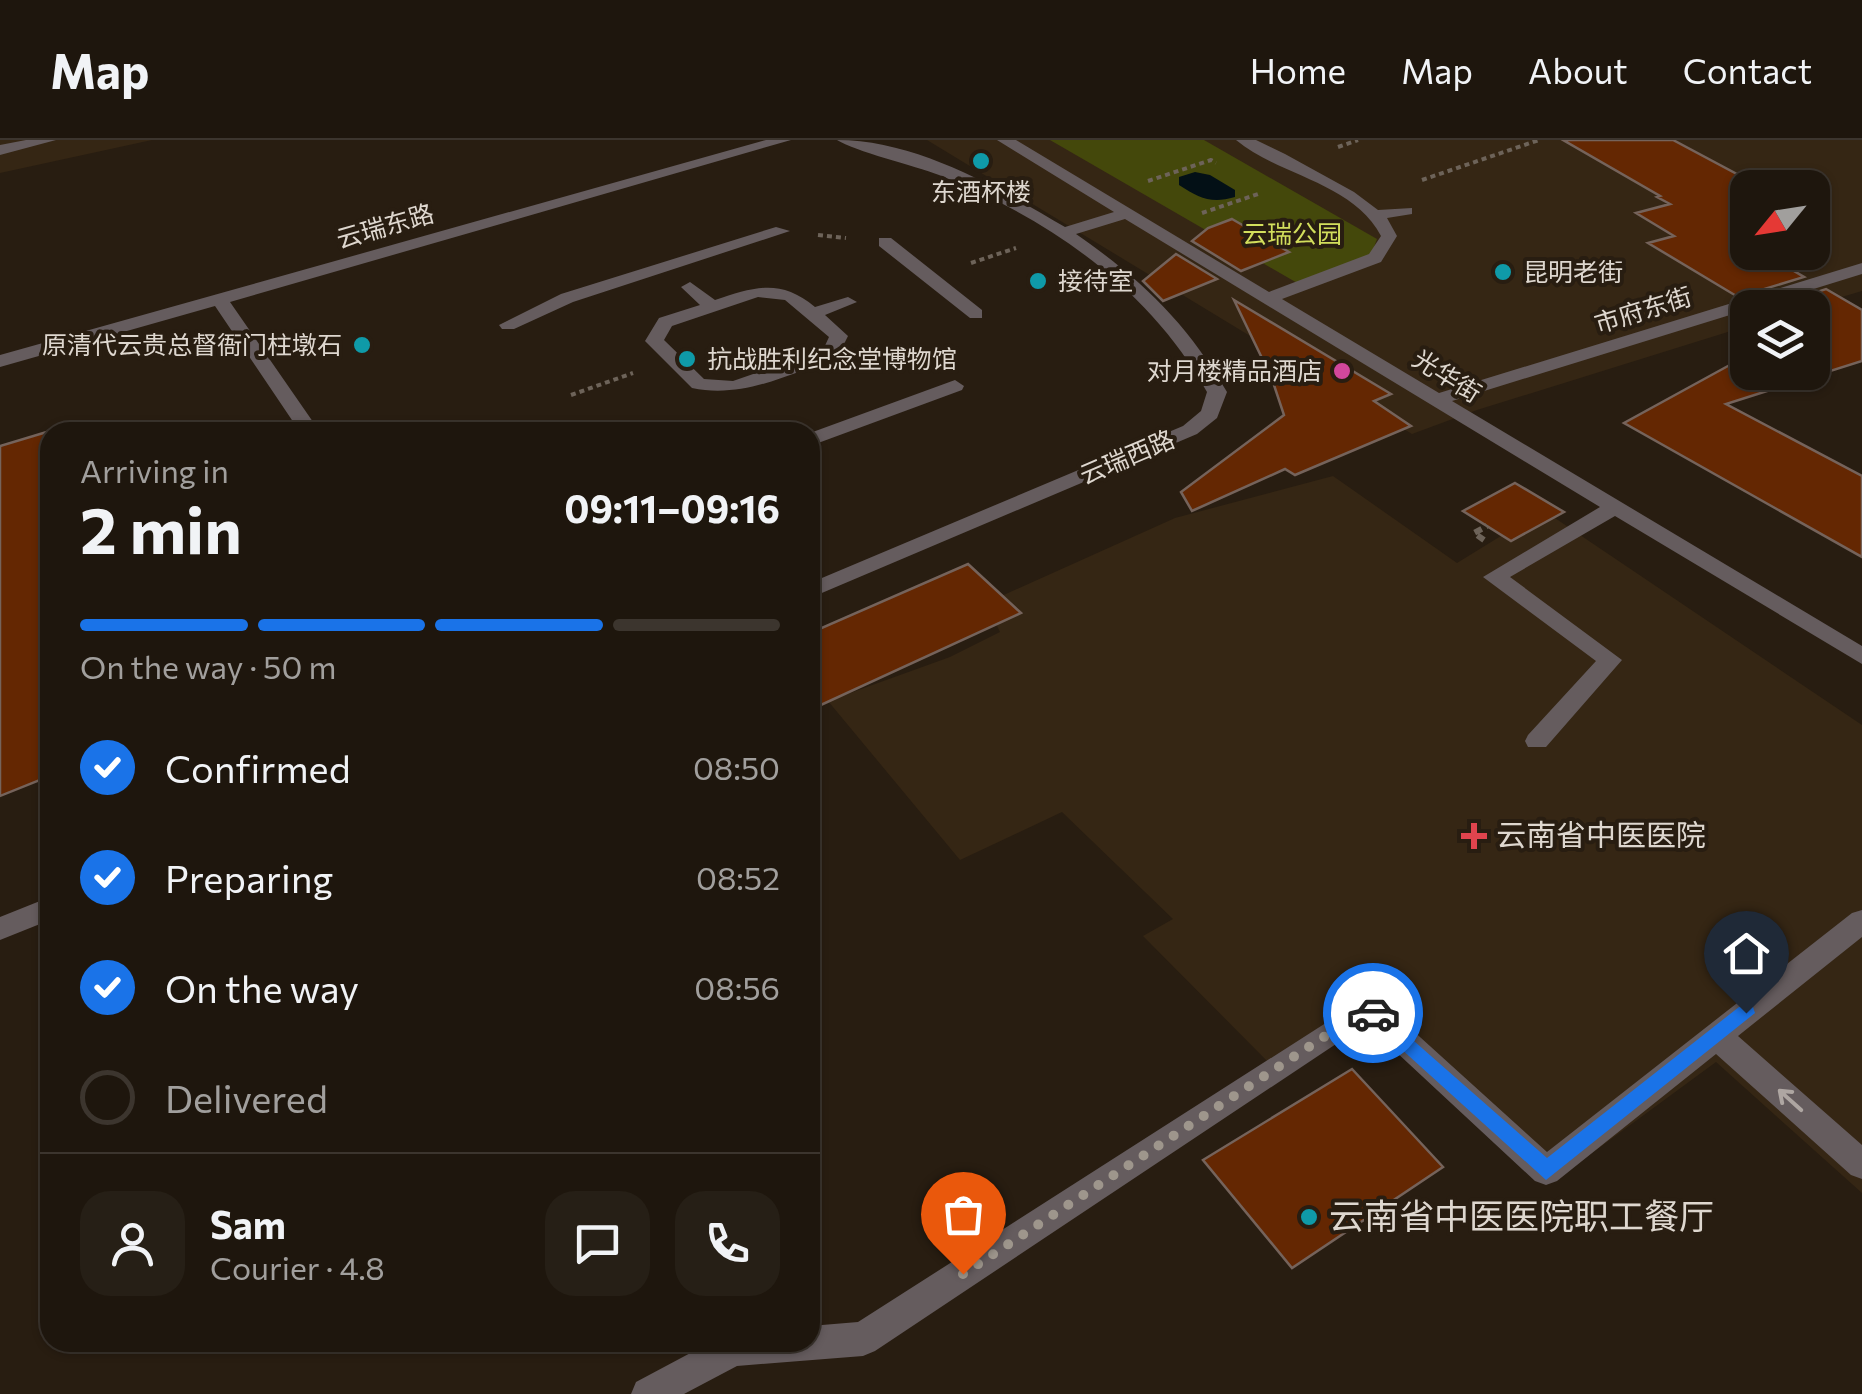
<!DOCTYPE html>
<html lang="en">
<head>
<meta charset="utf-8">
<style>
	body { margin:0; font-family:Commissioner,"Noto Sans SC",sans-serif; background:#261f16; color:#f1f3f6; height:100vh; display:flex; flex-direction:column; font-size:38px; white-space:nowrap }
	* { box-sizing:border-box; margin:0 }
	p { font-size:32px; color:#a19f9d }
	.icon { flex:none; width:55px; height:55px; fill:none; stroke:currentColor; stroke-width:2; stroke-linecap:round; stroke-linejoin:round }
	.map { position:relative; flex:1; overflow:hidden }
	.side { position:absolute; left:40px; top:282px; width:780px; height:930px; display:flex; flex-direction:column; background:#1e160d; border-radius:30px; box-shadow:0 2px 8px #0004,0 0 0 2px #3c352e }
	.side>* { flex:none }
	.needle { width:65px; rotate:240deg }
	.buttons { position:absolute; left:1730px; top:30px; display:grid; gap:20px }
	.buttons a { display:grid; place-items:center; width:100px; height:100px; border-radius:20px; background:#1e160d; box-shadow:0 2px 8px #0004,0 0 0 2px #3c352e; font-size:50px }
	.pin { position:absolute; display:grid; place-items:center; width:85px; height:85px; color:#fff; margin:-102px -42px; border-radius:50% 50% 50% 0; rotate:-45deg; box-shadow:0 0 10px #0007 }
	.pin .icon { rotate:45deg }
	.courier { position:absolute; display:grid; place-items:center; width:100px; height:100px; margin:-50px; border:8px solid #1a73e8; border-radius:50%; background:#fff; color:#222; box-shadow:0 2px 12px #0007 }
	.overview em { font-style:normal; font-weight:700 }
	.overview div { display:flex; flex-direction:column-reverse }
	.overview { display:flex; align-items:center; justify-content:space-between; height:170px; padding:0 40px }
	h1 { font-size:65px; font-weight:700; line-height:75px }
	.bar { display:grid; grid-template-columns:repeat(4,1fr); gap:15px 10px; align-content:center; height:120px; padding:0 40px }
	.bar i { height:12px; border-radius:8px; background:#3c352e }
	.bar .on { background:#1a73e8 }
	.bar p { grid-column:span 4 }
	.line { display:flex; align-items:center; gap:25px; padding:0 40px; border-top:2px solid #3c352e }
	.line div { flex:1 }
	.round { display:grid; place-items:center; flex:none; width:105px; height:105px; border-radius:30px; background:#261f16 }
	ol { padding:0 40px; list-style:none }
	li { display:flex; align-items:center; gap:30px; height:110px }
	li p { margin-inline-start:auto }
	li .icon { padding:10px; border-radius:50%; background:#1a73e8; color:#fff; stroke-width:4 }
	li:last-child { color:#a19f9d }
	li i { width:55px; height:55px; border:5px solid #3c352e; border-radius:50% }
	header { display:flex; align-items:center; gap:60px; box-sizing:border-box; height:140px; padding:0 50px; background:#1e160d; border-bottom:2px solid #3c352e }
	header strong { font-size:48px }
	nav { display:flex; gap:55px; margin-inline-start:auto; font-size:35px }
	.map>svg:first-child { display:block }
</style>
</head>
<body>
<header>
<strong>Map</strong>
<nav><a>Home</a><a>Map</a><a>About</a><a>Contact</a></nav>
</header>
<div class="map">
<svg width="1862" height="1254" viewBox="0 0 1862 1254">
	<rect width="100%" height="100%" fill="#281d11"/>
	<path fill="#352614" fill-rule="evenodd" d="M0 0H152L0 33Z
		M927 0H1862V151L1808 167 1748 168 1747 186 1477 270 1412 294ZM1748 48H1812V112H1748Z
		M1333 336 1457 423 1543 370 1862 585V1053L1716 922 1554 1041 1375 857 1283 937 1143 796 1173 779 1062 672 960 720 828 561 950 517 1000 492 986 463 1175 378Z"/>
	<path fill="#44480b" d="M1050 0H1204L1377 99 1370 118 1299 144Z"/>
	<path fill="#031016" d="M1195 32 1210 35 1235 50V57C1211 64 1199 58 1179 45V37Z"/>
	<path fill="#642702" stroke="#75635b" stroke-width="2.5" d="M1563 0H1673L1748 40V112H1762L1804 137 1738 157 1648 103 1674 96 1636 73 1670 64 1657 57 1660 56Z
		M1232 79 1289 112 1241 131 1192 101 1208 88Z
		M1176 114 1217 139 1163 161 1143 141Z
		M1826 149 1862 170V221L1726 264 1862 336V417L1624 283 1748 215V232H1812V168H1767Z
		M1234 160 1391 254 1374 261 1411 286 1295 335 1285 329 1192 371 1181 352 1284 275 1272 239Z
		M50 291V636L0 656V306Z
		M1515 343 1564 372 1511 401 1463 371Z
		M968 424 1021 473 810 570V493Z
		M1352 929 1443 1027 1292 1128 1203 1020Z"/>
	<g fill="none" stroke-linecap="round" stroke-linejoin="round">
		<path stroke="#6d6359" stroke-width="4" stroke-dasharray="5 4" stroke-linecap="butt" d="M1338 7 1358 0
			M1422 40 1539 0
			M1148 41 1211 20 1216 23
			M1202 73 1261 53
			M818 95 846 98
			M971 123 1016 108
			M571 255 633 233"/>
		<path stroke="#6d6359" stroke-width="6" stroke-dasharray="8 5" stroke-linecap="butt" d="M1484 400 1474 393 1487 386"/>
		<path fill="#655c5e" fill-rule="evenodd" d="M26 0H56L0 15V5Z
			M766 0H791L230 162 320 292H300L215 166 0 227V215Z
			M837 0C917 0 998 48 1065 87L1114 72 997 0H1016L1269 152 1369 114 1381 96C1353 42 1279 36 1236 0H1256L1285 14 1354 52 1378 70 1412 68V74L1387 78 1397 96 1381 122 1282 159 1439 253 1862 123V134L1452 261 1862 506V524L1615 376 1510 437 1622 520 1546 607H1528L1525 601 1528 595 1596 521 1483 437 1600 367 1125 79 1076 94C1142 140 1186 182 1227 252L1217 278 1197 294 810 458V443L1183 286 1201 271 1207 252C1149 148 1048 78 939 35 915 26 854 11 837 0Z
			M776 87 790 91 573 162 514 189H502L499 185 561 154Z
			M879 98H891L982 170V178H970L879 106Z
			M690 142 715 160C755 147 780 138 815 167L848 157 857 162 825 175 848 196 837 218C789 234 743 259 692 248L645 201 659 178 700 165 681 147ZM758 157 785 160 829 197 823 210 733 241 704 239 664 200 672 186Z
			M955 240 964 246 962 250 810 306V293Z
			M50 757V780L0 800V777Z
			M1862 770V797L1738 896 1862 1005V1039L1851 1035 1716 914 1557 1041 1546 1045 1535 1041 1366 884 875 1211 863 1216 737 1226 684 1254H631L636 1242 711 1202H810V1186L858 1182 1368 856 1378 859 1547 1012 1852 773Z"/>
	</g>
	<defs><path id="oneway-shaft" d="M-6 0H5M1.5-3L5.5 0L1.5 3" fill="none" stroke-width="1.6" stroke-linecap="round" stroke-linejoin="round" transform="scale(2.5)"/></defs>
	<use stroke="#aea6a2" href="#oneway-shaft" transform="translate(1790 960) rotate(-138)"/>
	<path fill="#1a73e8" d="M1373 865 1547 1018 1739 867H1753L1755 873 1546 1040 1367 878 1364 873Z"/>
	<g fill="none" stroke-linecap="round" stroke-linejoin="round">
		<path stroke="#9e968c" stroke-width="10" stroke-dasharray="0 18" d="M963 1134 1368 868 1373 873"/>
	</g>
	<g fill="#0f9aa8" stroke="#281d11" stroke-width="4">
		<circle cx="981" cy="21" r="10"/>
		<circle cx="1503" cy="132" r="10"/>
		<circle cx="1038" cy="141" r="10"/>
		<circle cx="362" cy="205" r="10"/>
		<circle cx="687" cy="219" r="10"/>
		<circle cx="1309" cy="1077" r="10"/>
	</g>
	<circle fill="#d1479c" stroke="#281d11" stroke-width="4" cx="1342" cy="231" r="10"/>
	<path fill="#e0444e" stroke="#281d11" stroke-width="4" d="M1469 681h10v10h10v10h-10v10h-10v-10h-10v-10h10z"/>
	<g text-anchor="middle" stroke-width="8" stroke-linejoin="round" paint-order="stroke">
		<g font-size="25" fill="#ded7cf" stroke="#281d11" text-anchor="start">
			<text x="981" y="61" text-anchor="middle">东酒杯楼</text>
			<text x="1523" y="141">昆明老街</text>
			<text x="1058" y="150">接待室</text>
			<text x="342" y="214" text-anchor="end">原清代云贵总督衙门柱墩石</text>
			<text x="707" y="228">抗战胜利纪念堂博物馆</text>
			<text x="1322" y="240" text-anchor="end">对月楼精品酒店</text>
		</g>
		<g font-size="25" fill="#ded7cf" stroke="#281d11">
			<text transform="translate(385 86) rotate(-16)" y="9">云瑞东路</text>
			<text transform="translate(1643 170) rotate(-17)" y="9">市府东街</text>
			<text transform="translate(1447 236) rotate(32)" y="9">光华街</text>
			<text transform="translate(1127 317) rotate(-23)" y="9">云瑞西路</text>
		</g>
		<g font-size="25" fill="#d2de5c" stroke="#281d11">
			<text x="1292" y="103">云瑞公园</text>
		</g>
		<g font-size="30" fill="#ded7cf" stroke="#281d11" text-anchor="start">
			<text x="1496" y="706">云南省中医医院</text>
		</g>
		<g font-size="35" fill="#ded7cf" stroke="#281d11" text-anchor="start">
			<text x="1329" y="1089">云南省中医医院职工餐厅</text>
		</g>
	</g>
</svg>
<div class="buttons">
<a><svg class="needle" viewBox="-14 -14 28 28"><path d="M0-13l5 13h-10z" fill="#e53935"/><path d="M0 13l5-13h-10z" fill="#a19f9d"/></svg></a>
<a><svg class="icon" aria-label="layers" viewBox="0 0 24 24"><path d="M12 4l9 5-9 5-9-5zM3 14l9 5 9-5"/></svg></a>
</div>
<div class="pin" style="left:963px;top:1134px;background:#ea580c"><svg class="icon" aria-label="bag" viewBox="0 0 24 24"><path d="M5 8h14l-1 12H6zM9 8a3 3 0 0 1 6 0"/></svg></div>
<div class="pin" style="left:1746px;top:873px;background:#1f2937"><svg class="icon" aria-label="home" viewBox="0 0 24 24"><path d="M3 11l9-7 9 7M6 9v11h12V9"/></svg></div>
<div class="courier" style="left:1373px;top:873px"><svg class="icon" aria-label="car" viewBox="0 0 24 24"><path d="M5 17H2v-5l4-1 3-4h7l3 4 3 1v5h-3M9 17h6M6 11h13"/><circle cx="7" cy="17" r="2"/><circle cx="17" cy="17" r="2"/></svg></div>
<section class="side">
<div class="overview"><div><h1>2 min</h1><p>Arriving in</p></div><em>09:11–09:16</em></div>
<div class="bar"><i class="on"></i><i class="on"></i><i class="on"></i><i></i><p>On the way · 50 m</p></div>
<ol>
<li><svg class="icon" aria-label="check" viewBox="0 0 24 24"><path d="M5 12l5 5 9-10"/></svg>Confirmed<p>08:50</p></li>
<li><svg class="icon" aria-label="check" viewBox="0 0 24 24"><path d="M5 12l5 5 9-10"/></svg>Preparing<p>08:52</p></li>
<li><svg class="icon" aria-label="check" viewBox="0 0 24 24"><path d="M5 12l5 5 9-10"/></svg>On the way<p>08:56</p></li>
<li><i></i>Delivered</li>
</ol>
<div class="line" style="height:180px"><a class="round"><svg class="icon" aria-label="person" viewBox="0 0 24 24"><circle cx="12" cy="8" r="4"/><path d="M4 21q1-7 8-7t8 7"/></svg></a><div><b>Sam</b><p>Courier · 4.8</p></div><a class="round"><svg class="icon" aria-label="chat" viewBox="0 0 24 24"><path d="M4 5h16v11H9l-5 4z"/></svg></a><a class="round"><svg class="icon" aria-label="phone" viewBox="0 0 24 24"><path d="M5 4h4l2 5-3 2q2 4 5 5l2-3 5 2v4C11 20 4 13 5 4z"/></svg></a></div>
</section>
</div>
</body>
</html>
